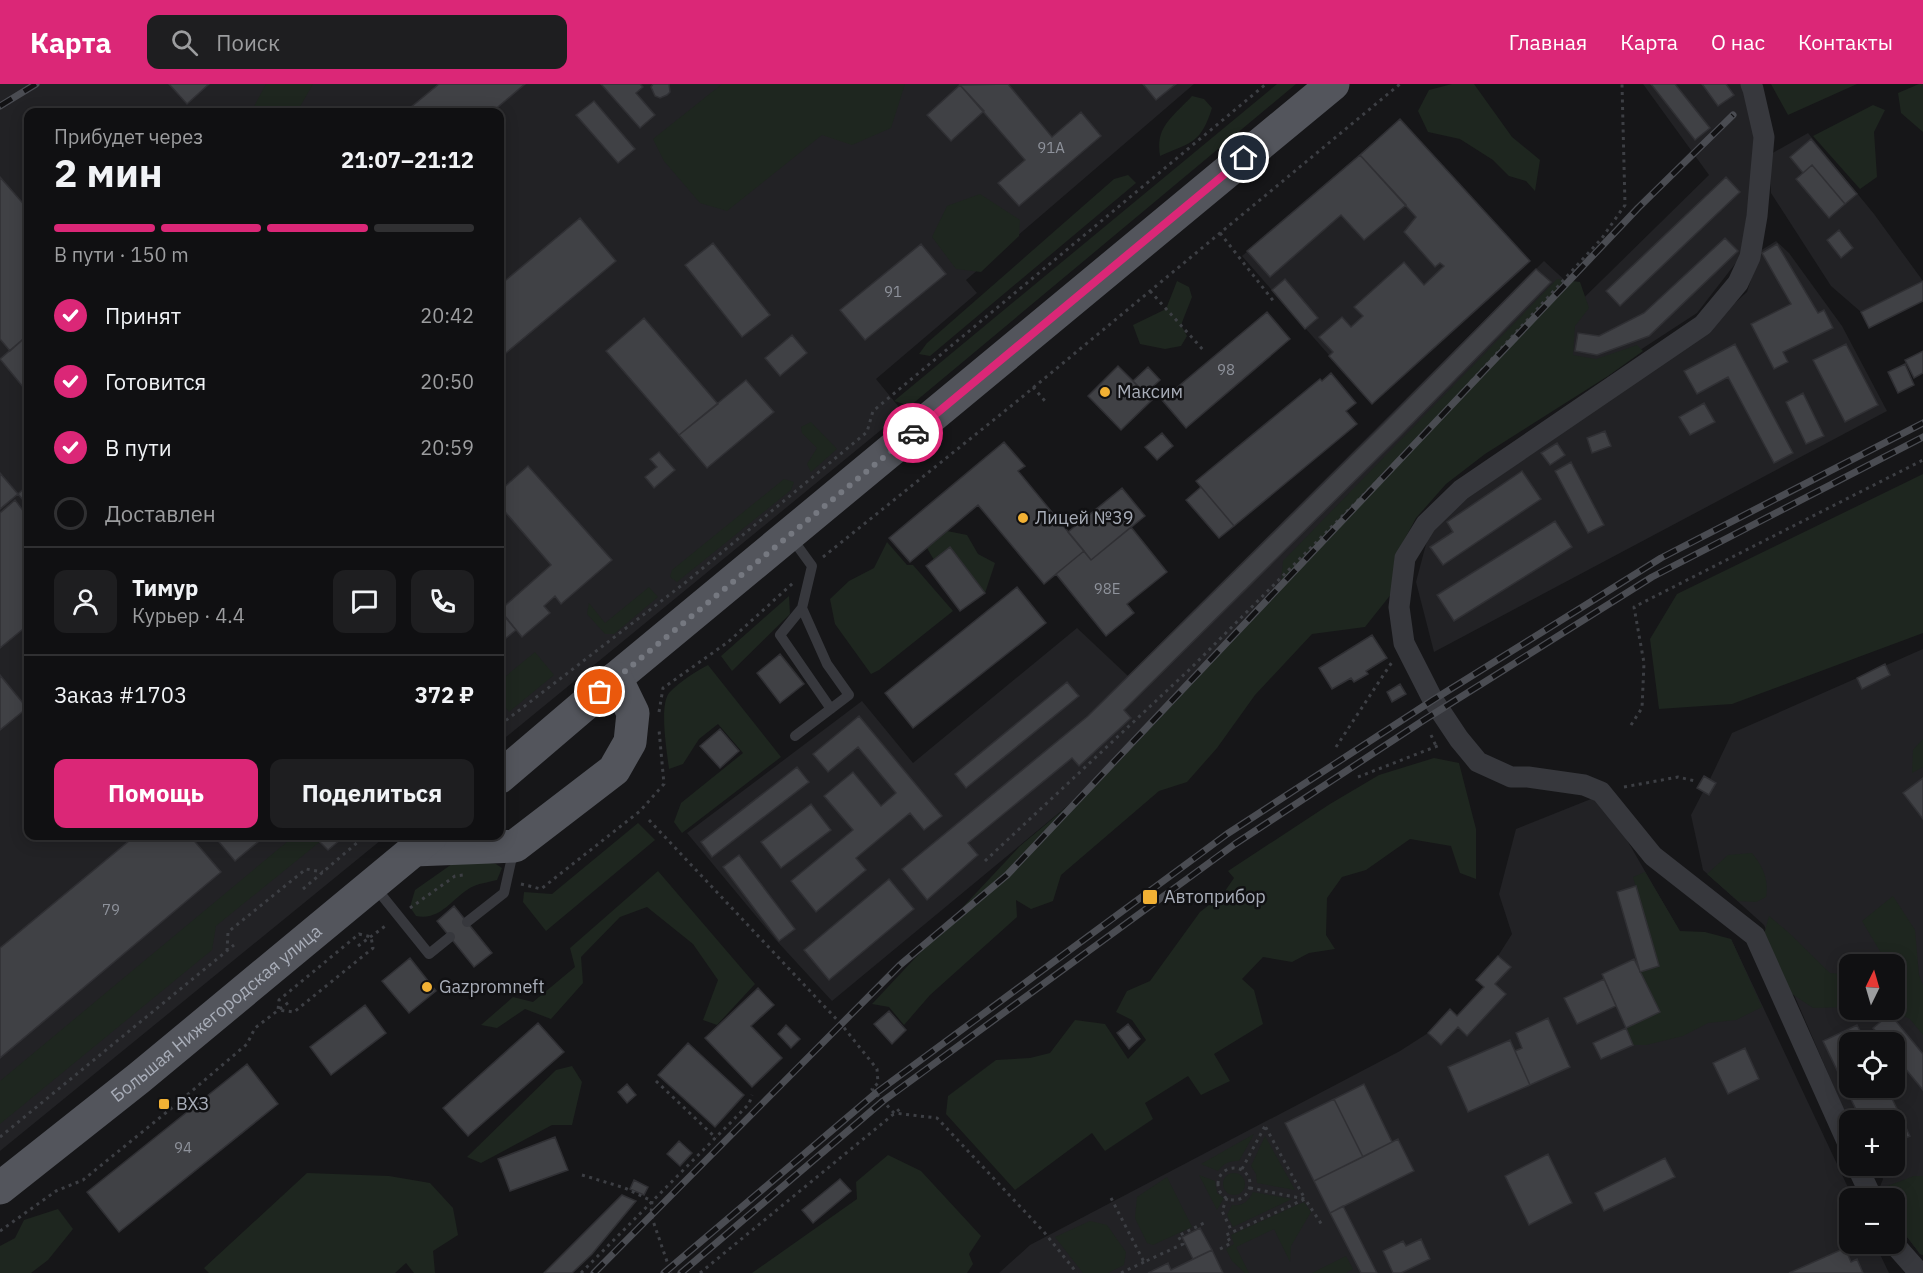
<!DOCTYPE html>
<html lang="ru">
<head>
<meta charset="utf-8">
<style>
	body { margin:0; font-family:"IBM Plex Sans",sans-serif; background:#1e1e20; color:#f1f3f6; height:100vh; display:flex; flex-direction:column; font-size:22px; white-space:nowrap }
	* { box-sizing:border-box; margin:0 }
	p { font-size:20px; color:#9c9d9f }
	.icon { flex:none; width:33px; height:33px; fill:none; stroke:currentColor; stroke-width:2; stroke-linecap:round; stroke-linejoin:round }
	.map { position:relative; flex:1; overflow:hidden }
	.panel { position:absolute; left:24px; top:24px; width:480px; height:732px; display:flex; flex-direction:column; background:#101012; border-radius:12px; box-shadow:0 3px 15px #0003,0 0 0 2px #303032 }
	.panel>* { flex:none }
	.needle { width:39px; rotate:5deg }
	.controls { position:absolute; left:1839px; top:870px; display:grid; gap:12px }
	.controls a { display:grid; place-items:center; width:66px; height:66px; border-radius:12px; background:#101012; box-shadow:0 3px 15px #0003,0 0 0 2px #303032; font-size:30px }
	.pin { position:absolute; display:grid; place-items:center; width:51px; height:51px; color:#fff; margin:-26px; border:3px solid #fff; border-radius:50%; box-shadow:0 2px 6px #0007 }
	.courier { position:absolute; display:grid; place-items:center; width:60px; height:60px; margin:-30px; border:4px solid #db2777; border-radius:50%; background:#fff; color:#222; box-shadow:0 2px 8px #0007 }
	.summary em { font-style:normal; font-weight:700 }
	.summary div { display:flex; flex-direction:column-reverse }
	.summary { display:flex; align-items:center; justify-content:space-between; height:102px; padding:0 30px }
	h1 { font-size:39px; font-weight:700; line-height:45px }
	.bar { display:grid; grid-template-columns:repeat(4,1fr); gap:9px 6px; align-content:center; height:72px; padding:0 30px }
	.bar i { height:8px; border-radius:4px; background:#303032 }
	.bar .on { background:#db2777 }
	.bar p { grid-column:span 4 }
	.line { display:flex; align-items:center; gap:15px; padding:0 30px; border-top:2px solid #303032 }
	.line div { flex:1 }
	.round { display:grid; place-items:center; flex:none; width:63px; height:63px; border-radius:12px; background:#1e1e20 }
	ol { padding:0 30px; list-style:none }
	li { display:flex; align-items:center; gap:18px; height:66px }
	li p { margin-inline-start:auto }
	li .icon { padding:6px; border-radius:50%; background:#db2777; color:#fff; stroke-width:4 }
	li:last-child { color:#9c9d9f }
	li i { width:33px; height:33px; border:3px solid #303032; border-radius:50% }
	.primary-button { display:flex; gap:12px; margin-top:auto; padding:12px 30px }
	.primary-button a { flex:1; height:69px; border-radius:12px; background:#db2777; color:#fff; font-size:24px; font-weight:700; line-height:69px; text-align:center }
	.primary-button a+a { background:#1e1e20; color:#f1f3f6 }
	header { display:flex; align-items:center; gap:36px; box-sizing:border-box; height:84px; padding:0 30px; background:#db2777; color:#fff }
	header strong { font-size:28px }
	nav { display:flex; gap:33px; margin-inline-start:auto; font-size:21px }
	.search { width:420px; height:54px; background:#1e1e20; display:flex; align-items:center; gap:15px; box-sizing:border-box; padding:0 21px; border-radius:12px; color:#9c9d9f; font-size:22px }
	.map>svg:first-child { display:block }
</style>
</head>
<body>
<header>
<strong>Карта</strong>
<div class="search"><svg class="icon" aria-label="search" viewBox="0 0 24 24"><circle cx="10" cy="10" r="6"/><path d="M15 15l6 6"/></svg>Поиск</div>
<nav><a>Главная</a><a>Карта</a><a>О нас</a><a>Контакты</a></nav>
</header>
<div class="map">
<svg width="1923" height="1189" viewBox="0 0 1923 1189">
	<rect width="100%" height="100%" fill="#161618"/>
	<path fill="#222225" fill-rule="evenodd" d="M0 0H1194L966 196 977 209 876 295 903 328 500 658V28H28V752H386L0 1067Z
		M1643 0H1743L1757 48 1742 171 1697 229 1591 298 1548 249 1709 91Z
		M1400 35 1530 177 1372 320 1242 172Z
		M1808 49 1874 130 1923 197 1861 228 1831 202 1771 109 1769 71Z
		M1776 157 1789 169 1842 242 1887 327 1434 568 1416 498 1429 449 1449 427 1685 264 1747 208 1760 167Z
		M1544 177 1570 201 1112 685 832 917 775 855 687 749 862 617 913 679 1077 544 1128 592Z
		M1923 565V1171L1920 1170 1895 1137 1894 1114H1884L1879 1105 1883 1095 1879 1086 1870 1082H1894V1036L1849 1038 1764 841 1703 786 1691 731 1703 708 1697 704 1704 692 1710 695 1732 649ZM1850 880H1894V926H1850ZM1850 958H1894V1004H1850Z
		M1601 711 1691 867 1731 855 1853 1114H1850V1160H1875L1889 1189H999L1030 1161 1400 967 1428 949 1450 925 1457 932 1484 903 1476 896 1498 872 1512 850 1499 810 1516 745Z"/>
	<path fill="#1e261f" d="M266 0H313L297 28H251Z
		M722 0H905L891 44 852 61 822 51 727 127 700 119 664 77 653 55Z
		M1277 0H1296L910 322 894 317Z
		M1452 0H1474L1512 53 1540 76 1535 107 1526 97 1509 92 1493 76 1460 55 1428 48 1418 27 1429 6Z
		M1771 0H1857L1788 31Z
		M1919 0H1923V48L1901 29 1898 9Z
		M1192 12 1204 15 1212 24C1201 59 1192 58 1160 72 1155 42 1173 33 1192 12Z
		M1873 21 1885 26 1874 48 1877 93 1860 105 1813 52Z
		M1128 91 1136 99 930 272 919 270 927 259 1114 95Z
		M980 110 1020 136 1019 152 981 188 956 185 932 153 947 122Z
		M1557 195 1580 198 1589 224 1575 242 1573 271 1596 275 1637 261 1643 267 1608 292 1485 370 1446 400 1416 434 1395 473 1392 509 1365 543 1312 550 1255 611 1217 664 1187 698 1159 707 1061 791 1053 817 1031 825 1016 816 1017 833 930 911 904 941 889 923 872 920 1020 762 1112 685 1280 507 1283 477Z
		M1177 197 1189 203 1192 213 1181 241 1187 252 1181 262 1165 265 1140 260 1133 241 1166 225Z
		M811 338 837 365 811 388 807 380 817 364 802 349 801 343Z
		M1923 390V549L1732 620 1659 625 1650 555 1677 510Z
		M784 395 794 398 791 406 677 498 670 493 672 486Z
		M947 447 967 451 978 470 995 479 985 509 951 464 934 476 927 464Z
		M887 458 907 481H913L953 527 879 586 871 590 835 540 830 515 849 497 874 484Z
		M649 503 658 513 614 550H605L587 530 589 519 605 539Z
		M789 512 790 530 732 587 721 572Z
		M535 568 554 591 509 628 500 616V597Z
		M708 581 781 673 682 749 674 738 681 719 743 669 718 640 699 655 683 680 669 685C667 668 659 622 669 609 679 598 695 588 708 581Z
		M1923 655V683L1912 689 1913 666Z
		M1434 674 1459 679 1476 745V795L1460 789 1451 762 1410 755 1366 786 1342 793 1327 814 1326 851 1335 865 1309 869 1292 878 1263 873 1242 895 1254 906 1263 940 1214 970 1230 997 1201 1011 1188 992 1145 1019 1153 1035 1105 1067 1092 1049 1015 1106 946 1030 948 1012 996 976 1030 974 1050 969 1075 936 1105 940 1128 975 1146 956 1132 936 1116 928 1127 907 1150 897 1200 828 1223 810 1234 794 1228 787 1330 720 1379 691Z
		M638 739 655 756 546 847 523 818 524 808 552 810Z
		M294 752H301L307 757 314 752H327L216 842 212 866 0 1040V997Z
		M1752 769C1763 783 1769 795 1766 813L1756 818 1738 817 1707 790 1728 771Z
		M475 777 496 780 502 784 497 796C490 798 481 799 474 802 452 812 443 837 416 832L410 823 415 806 452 780Z
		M658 787 755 900 717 941 703 936 718 896 693 860 647 823 620 833 581 873 583 899 551 935 525 925 497 944 481 941 513 913 533 918 575 883 570 864Z
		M1645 788 1680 847 1705 848 1731 855 1762 923 1736 936 1708 939 1683 952 1646 961H1633L1626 944 1659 928 1640 888 1659 882 1633 793Z
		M1893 812 1915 846 1919 891 1923 901V951L1910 935 1891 926H1894V880H1880L1881 869 1862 837Z
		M1769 832 1788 848 1830 889 1849 891V923L1813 924 1792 910 1763 854Z
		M572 982 582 998 572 1041H552L481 1079 467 1073 556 986Z
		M1254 1050 1239 1077C1229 1077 1224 1079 1218 1087L1201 1080Z
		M1265 1052 1295 1106 1257 1099 1256 1090 1251 1082Z
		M888 1071 921 1087 981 1152 969 1170 973 1180 967 1189H752L857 1115 856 1098Z
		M1223 1100a11 11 0 1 1 22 0a11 11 0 1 1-22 0Z
		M307 1089 389 1092 430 1099 453 1124 458 1151 433 1167 435 1189H414L406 1179 395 1189H209L204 1184Z
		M1199 1091 1215 1097 1217 1109 1224 1114 1217 1126Z
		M1914 1092H1923V1171L1920 1170 1895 1137 1894 1114H1884L1879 1105Z
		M1167 1093 1192 1143 1153 1161 1147 1159 1135 1134 1137 1113Z
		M1253 1108 1292 1115 1233 1143 1227 1131 1232 1121C1243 1122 1248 1118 1253 1108Z
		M1304 1118 1311 1128 1291 1162 1290 1178 1274 1145 1236 1163 1249 1189H1245L1232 1177 1226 1165 1234 1160 1231 1151Z
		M58 1125 73 1145 48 1176 31 1189H0V1162L15 1154 24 1136Z
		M1090 1137 1107 1141 1126 1168 1124 1181 1108 1189H1083L1055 1153Z
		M1346 1172 1353 1185 1346 1189H1312Z"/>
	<path fill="#404145" stroke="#303034" stroke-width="1.5" d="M169 0H209L187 20Z
		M439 0H525L492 28H405Z
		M601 0H640L643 3 636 9 655 31 640 44Z
		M653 0H669L670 8 667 11 660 14 655 12 651 3Z
		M1008 0 1052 53 1081 28 1101 52 1019 122 998 99 1025 76 960 1Z
		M1143 0H1176L1156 16Z
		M1651 0H1675L1710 44 1695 56Z
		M1702 0H1726L1734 11 1718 22Z
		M960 1 984 27 951 57 927 31Z
		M594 17 635 65 618 79 576 31Z
		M1400 35 1530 177 1372 320 1329 272 1333 268 1319 253 1342 233 1351 243 1363 232 1354 223 1404 178 1424 201 1444 182 1440 179 1435 183 1404 148 1416 133 1360 71Z
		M1811 55 1857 110 1845 120 1812 81 1803 89 1790 73Z
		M1360 71 1406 121 1364 156 1341 131 1270 193 1247 167Z
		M1812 81 1845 120 1829 134 1796 95Z
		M0 93 28 125V251L10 267 0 255Z
		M1726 93 1740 108 1620 222 1606 207Z
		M580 134 616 177 500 274V201Z
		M1839 146 1853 164 1841 174 1827 156Z
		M1725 154 1738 167 1649 252 1597 271 1575 267 1578 249 1599 252 1644 229Z
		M713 159 770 231 742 253 685 181Z
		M921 160 946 190 865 256 840 226Z
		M1777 160 1818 229 1824 226 1833 244 1783 268 1788 278 1774 285 1751 240 1791 220 1762 169Z
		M1536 185 1551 198 1401 351 1124 626 1131 634 1079 682 1072 674 968 759 978 771 927 816 902 785 1088 632 1384 339Z
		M1285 195 1318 234 1305 245 1272 206Z
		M1923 197V217L1869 244 1861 228Z
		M1267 228 1290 255 1186 344 1162 316Z
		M644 234 718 320 679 351 606 267Z
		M28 251V309L0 275Z
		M792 251 807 269 780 292 765 274Z
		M1735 260 1793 369 1774 379 1728 293 1697 310 1684 287Z
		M1846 260 1878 321 1845 338 1813 276Z
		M1923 267V289L1914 294 1905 276Z
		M1905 280 1914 301 1898 309 1888 288Z
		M1118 282 1152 316 1121 346 1088 312Z
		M1148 283 1160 296 1145 310 1133 297Z
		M1331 289 1356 319 1346 327 1357 340 1234 442 1196 397 1320 295 1322 297Z
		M746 296 774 328 707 384 679 351Z
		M1803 309 1824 352 1806 360 1786 318Z
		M1704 319 1715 338 1690 351 1679 333Z
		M1605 347 1611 362 1592 369 1587 354Z
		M1162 349 1173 362 1157 376 1145 363Z
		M1004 358 1025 382 1018 387 1084 467 1044 500 978 421 910 478 889 454Z
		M1557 359 1565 371 1550 381 1541 369Z
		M659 368 675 386 654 404 645 393 657 383 650 375Z
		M1571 378 1604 441 1588 449 1555 387Z
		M528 382 612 476 561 520 555 512 544 522 550 529 522 553 500 526 551 481 500 422V407Z
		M1522 387 1541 415 1443 481 1430 463 1453 448 1447 438Z
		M0 389 18 410 0 425Z
		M28 401V422L18 410Z
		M1201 403 1234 442 1219 454 1186 416Z
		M1122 404 1145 432 1091 476 1068 448Z
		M15 416 28 433V541L0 564V429Z
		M1555 437 1572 463 1454 537 1437 511Z
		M1131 443 1167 488 1127 520 1134 529 1106 552 1056 490 1084 467 1091 476Z
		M950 463 985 509 960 527 926 482Z
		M1017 503 1046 539 913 644 885 609Z
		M500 527 516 546 500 559Z
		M1372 551 1387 574 1366 587 1368 590 1354 598 1351 594 1332 605 1319 584Z
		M780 570 804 600 780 619 757 589Z
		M1885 580 1890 591 1862 605 1857 594Z
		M0 591 27 624 0 646Z
		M1067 598 1079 612 966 704 955 690Z
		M1400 600 1406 610 1392 618 1387 608Z
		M859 632 942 732 924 746 910 729 856 774 866 786 816 828 791 797 853 746 824 712 853 688 881 722 896 709 858 663 828 688 813 670Z
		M720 645 739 667 720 684 700 662Z
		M797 683 809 698 712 773 701 758Z
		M1704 692 1716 699 1709 711 1697 704Z
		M1923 694V735L1903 709Z
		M811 720 831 746 781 784 761 758Z
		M135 752H190L221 788 0 974V864Z
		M214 752H265L235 777Z
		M327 752H337L340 756 328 766 320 758Z
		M739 771 795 845 779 857 723 783Z
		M889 795 914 825 829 896 804 866Z
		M1636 802 1659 882 1640 888 1617 808Z
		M454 822 492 869 474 883 437 837Z
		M1498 872 1511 883 1495 900 1506 910 1467 952 1458 943 1441 961 1428 949 1450 925 1457 932 1484 903 1476 896Z
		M410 874 436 907 409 929 382 897Z
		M1634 875 1660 928 1626 944 1602 890Z
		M1604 895 1616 922 1577 940 1564 914Z
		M758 904 774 921 751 942 782 974 752 1003 705 954Z
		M365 921 386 949 331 991 310 963Z
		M889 927 906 946 892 960 874 940Z
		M1890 930 1923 970V1006L1894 971V958H1885L1873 944Z
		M1548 934 1570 983 1530 1001 1515 967 1522 964 1516 949Z
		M538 939 564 968 468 1052 443 1024Z
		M1128 940 1140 955 1129 965 1117 949Z
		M786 941 800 955 791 964 778 950Z
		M1857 941 1866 958H1850V1004H1887L1910 1052 1894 1059V1036H1861L1823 957Z
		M1626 944 1633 961 1601 975 1593 959Z
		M1510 956 1530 1001 1468 1028 1448 983Z
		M688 959 744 1011 715 1043 658 991Z
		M1745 964 1759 995 1728 1010 1713 979Z
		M247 980 278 1020 119 1148 87 1108Z
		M627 1000 636 1011 627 1019 618 1008Z
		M1364 1000 1392 1058 1363 1073 1334 1015Z
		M1334 1015 1363 1073 1314 1097 1285 1039Z
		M555 1053 568 1086 510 1107 498 1075Z
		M1398 1055 1414 1087 1330 1129 1314 1097Z
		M679 1057 692 1069 680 1082 667 1070Z
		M1548 1070 1572 1119 1529 1141 1505 1092Z
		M1665 1074 1675 1093 1604 1127 1595 1109Z
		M840 1095 851 1107 813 1139 802 1126Z
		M634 1096 648 1103 644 1111 630 1105Z
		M622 1111 636 1117 592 1170 572 1189H544Z
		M1343 1122 1377 1189H1361L1330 1129Z
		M1200 1144 1212 1166 1193 1175 1182 1153Z
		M1421 1155 1430 1175 1401 1189H1393L1383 1167 1403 1157 1406 1162Z
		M1845 1164 1851 1178 1857 1175 1863 1189H1789Z
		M1212 1166 1223 1189H1148L1168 1179 1171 1186Z"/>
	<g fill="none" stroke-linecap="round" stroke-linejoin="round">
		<path stroke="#3d3f44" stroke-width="3" stroke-dasharray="3 4.5" stroke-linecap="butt" d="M1220 149 1275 219
			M1150 207 1205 268
			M1033 303 1045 317
			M823 473 1016 318 1400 0
			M659 628 663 604 728 558 793 499
			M500 641 686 498 867 348 873 327 1266 0
			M1631 641 1642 624 1644 579 1634 523 1923 376
			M1431 651 1436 662
			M1336 663 1392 578
			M1358 693 1440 661
			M1624 703 1678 693 1695 697
			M649 736 841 940 877 985 878 999 872 1005 894 1029 937 1034 1044 1148 1077 1189
			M985 777 1190 585 1413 361 1602 154 1625 121 1622 0
			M521 800 541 805 640 727 664 700 659 646
			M303 805 365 752
			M410 824 455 792 463 791
			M359 850 371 853 373 864 294 928 278 926 279 916Z
			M358 862 388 840
			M227 867 228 848 306 785 323 788
			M656 997 716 1054
			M0 1053 234 861
			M1218 1100a16 16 0 1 1 32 0a16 16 0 1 1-32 0Z
			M1242 1085 1265 1042
			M582 1091 625 1104 652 1117 651 1131 671 1189
			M1250 1104 1305 1115 1265 1042
			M1111 1114 1144 1178 1183 1160 1178 1152 1206 1138
			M1227 1114 1222 1127 1232 1148
			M0 1147 56 1107 83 1096 173 1023 247 960 255 944 289 918
			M1220 1165 1231 1159 1226 1151 1305 1115 1322 1141
			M581 1189 749 1020 752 1011
			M700 1189 901 1024
			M1121 1189 1144 1178"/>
		<path stroke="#37383d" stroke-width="10" d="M791 453 812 482 802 524 827 580 849 611 795 652
			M802 524 780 551 831 625
			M375 803 429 870 450 853
			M467 838 504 809 514 764"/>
		<path stroke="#37383d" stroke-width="21" d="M1751 0 1753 5 1764 53 1757 132 1750 173 1738 199 1703 241 1461 406 1426 440 1405 474 1399 523 1404 559 1433 616 1459 655 1478 678 1511 693H1528L1584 701 1601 708 1653 772 1755 852 1850 1064
			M1857 1082 1872 1114
			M1894 1160 1916 1185 1923 1189"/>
		<g stroke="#53555c" stroke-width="33">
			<path d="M500 693 616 594 1333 0"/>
			<path d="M414 766 515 762 614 686 630 658 633 629 616 594"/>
			<path id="s1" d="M0 1104 139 994 431 752"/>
		</g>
		<defs>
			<path id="rail" d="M0 22 36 0
				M594 1189 900 881 1007 791 1638 124 1733 31
				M664 1189 876 1009 1227 750 1433 616 1661 474 1923 339
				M681 1189 883 1017 1235 760 1424 636 1652 493 1923 353"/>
		</defs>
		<use href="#rail" stroke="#4a4c52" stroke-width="7"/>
		<use href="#rail" stroke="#111113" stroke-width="4.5" stroke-dasharray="14" stroke-linecap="butt"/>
	</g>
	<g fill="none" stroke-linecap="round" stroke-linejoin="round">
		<path stroke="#757880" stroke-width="6" stroke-dasharray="0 10.8" d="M600 608 913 349"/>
		<path stroke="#db2777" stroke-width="8" d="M913 349 1244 74"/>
	</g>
	<g fill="#f2b134" stroke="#111113" stroke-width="2">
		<circle cx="1105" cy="308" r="6"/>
		<circle cx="1023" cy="434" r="6"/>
		<rect x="1142" y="805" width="16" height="16" rx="3"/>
		<circle cx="427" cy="903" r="6"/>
		<rect x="158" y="1014" width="12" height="12" rx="3"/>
	</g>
	<g text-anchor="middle" stroke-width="5" stroke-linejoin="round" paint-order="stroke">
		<g font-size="15" fill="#8e929b">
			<text x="1051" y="69">91А</text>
			<text x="893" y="213">91</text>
			<text x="1226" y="291">98</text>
			<text x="1107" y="510">98Е</text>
			<text x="111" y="831">79</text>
			<text x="183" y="1069">94</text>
		</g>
		<g font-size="18" fill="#a8adb8" stroke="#111113" text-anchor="start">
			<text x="1117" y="314">Максим</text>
			<text x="1035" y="440">Лицей №39</text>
			<text x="1164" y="819">Автоприбор</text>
			<text x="439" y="909">Gazpromneft</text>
			<text x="176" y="1026">ВХЗ</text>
		</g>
		<g font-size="18" fill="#a8adb8" stroke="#111113">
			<text dy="6" stroke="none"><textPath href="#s1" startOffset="278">Большая Нижегородская улица</textPath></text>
		</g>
	</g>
</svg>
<div class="controls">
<a><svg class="needle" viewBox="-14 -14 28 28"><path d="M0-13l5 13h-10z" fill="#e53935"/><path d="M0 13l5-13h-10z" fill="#9c9d9f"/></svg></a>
<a><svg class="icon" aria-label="locate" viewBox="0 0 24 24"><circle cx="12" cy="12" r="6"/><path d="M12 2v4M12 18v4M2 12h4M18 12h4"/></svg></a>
<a>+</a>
<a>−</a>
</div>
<div class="pin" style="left:600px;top:608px;background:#ea580c"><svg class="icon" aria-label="bag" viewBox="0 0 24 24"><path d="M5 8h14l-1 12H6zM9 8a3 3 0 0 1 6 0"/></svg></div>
<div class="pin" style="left:1244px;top:74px;background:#1f2937"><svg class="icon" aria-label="home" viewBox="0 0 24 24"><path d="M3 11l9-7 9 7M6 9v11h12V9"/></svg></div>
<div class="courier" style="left:913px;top:349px"><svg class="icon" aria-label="car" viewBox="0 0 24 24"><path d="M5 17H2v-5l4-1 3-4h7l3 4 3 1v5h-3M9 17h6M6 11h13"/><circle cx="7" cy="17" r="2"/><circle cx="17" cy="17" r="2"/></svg></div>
<section class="panel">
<div class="summary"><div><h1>2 мин</h1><p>Прибудет через</p></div><em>21:07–21:12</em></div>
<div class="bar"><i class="on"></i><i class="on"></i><i class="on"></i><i></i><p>В пути · 150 m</p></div>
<ol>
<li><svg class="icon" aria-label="check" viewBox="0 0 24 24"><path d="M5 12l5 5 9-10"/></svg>Принят<p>20:42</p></li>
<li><svg class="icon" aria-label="check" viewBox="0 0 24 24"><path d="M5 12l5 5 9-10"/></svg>Готовится<p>20:50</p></li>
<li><svg class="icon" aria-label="check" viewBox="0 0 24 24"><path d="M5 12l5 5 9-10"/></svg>В пути<p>20:59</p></li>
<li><i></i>Доставлен</li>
</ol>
<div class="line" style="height:108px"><a class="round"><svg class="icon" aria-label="person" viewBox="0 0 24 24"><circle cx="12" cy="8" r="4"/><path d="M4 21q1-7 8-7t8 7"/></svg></a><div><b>Тимур</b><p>Курьер · 4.4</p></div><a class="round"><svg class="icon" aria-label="chat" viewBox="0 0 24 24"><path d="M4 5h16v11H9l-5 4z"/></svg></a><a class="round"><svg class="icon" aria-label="phone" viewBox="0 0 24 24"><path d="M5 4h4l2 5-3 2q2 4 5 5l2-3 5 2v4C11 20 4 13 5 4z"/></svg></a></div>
<div class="line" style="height:78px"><div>Заказ #1703</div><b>372 ₽</b></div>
<div class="primary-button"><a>Помощь</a><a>Поделиться</a></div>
</section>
</div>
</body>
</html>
